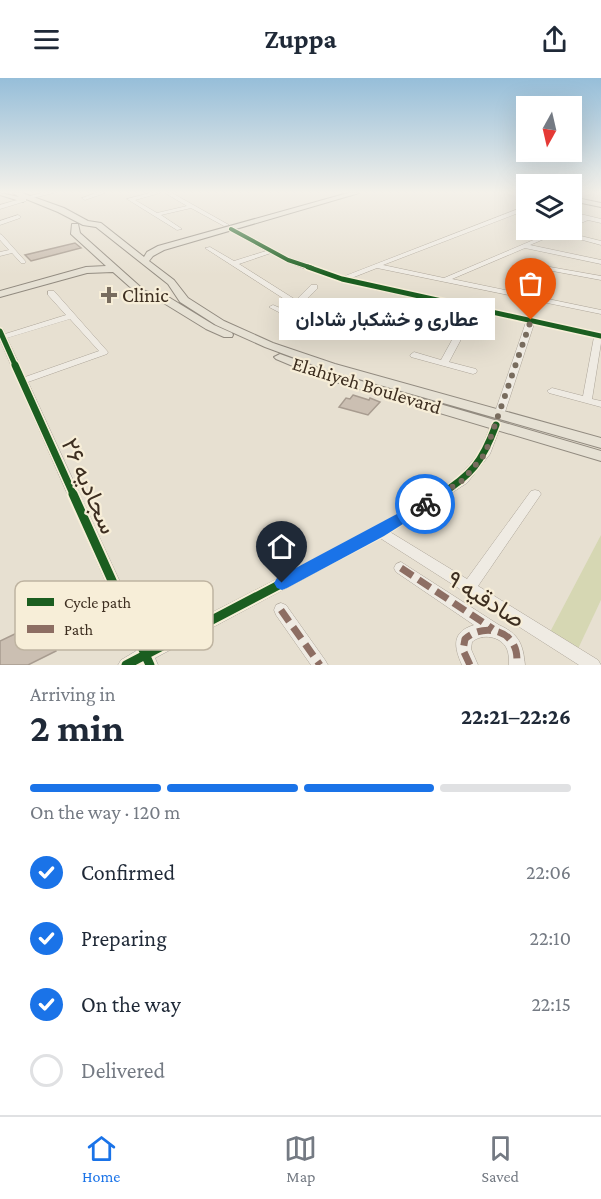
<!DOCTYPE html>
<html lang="en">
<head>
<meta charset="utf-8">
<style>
	body { margin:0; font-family:"Crimson Pro",Vazirmatn,serif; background:#f2f2f3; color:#1f2937; height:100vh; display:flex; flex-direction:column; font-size:22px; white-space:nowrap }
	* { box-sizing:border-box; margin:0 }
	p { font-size:20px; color:#747a83 }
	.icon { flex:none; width:33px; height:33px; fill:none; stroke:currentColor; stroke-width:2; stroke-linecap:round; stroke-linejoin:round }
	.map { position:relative; height:587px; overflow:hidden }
	.details { display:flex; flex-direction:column; background:#fff; flex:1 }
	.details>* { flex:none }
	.needle { width:39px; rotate:188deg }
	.tools { position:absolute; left:516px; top:18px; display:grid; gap:12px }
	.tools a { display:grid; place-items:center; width:66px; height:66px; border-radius:0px; background:#fff; box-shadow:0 6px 24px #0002; font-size:30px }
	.pin { position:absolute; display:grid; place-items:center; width:51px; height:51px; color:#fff; margin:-62px -26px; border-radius:50% 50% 50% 0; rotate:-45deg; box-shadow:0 0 6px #0007 }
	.pin .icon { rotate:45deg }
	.courier { position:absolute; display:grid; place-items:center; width:60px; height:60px; margin:-30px; border:4px solid #1a73e8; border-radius:50%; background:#fff; color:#222; box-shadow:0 2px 8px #0007 }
	.bubble { position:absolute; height:42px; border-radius:0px; background:#fff; box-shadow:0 6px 24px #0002; font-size:20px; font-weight:700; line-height:42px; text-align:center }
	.overview em { font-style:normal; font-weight:700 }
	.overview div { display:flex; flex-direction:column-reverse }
	.overview { display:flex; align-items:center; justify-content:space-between; height:102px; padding:0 30px }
	h1 { font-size:39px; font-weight:700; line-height:45px }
	.bar { display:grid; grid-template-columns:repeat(4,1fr); gap:9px 6px; align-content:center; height:72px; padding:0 30px }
	.bar i { height:8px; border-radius:4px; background:#e0e1e3 }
	.bar .current { background:#1a73e8 }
	.bar p { grid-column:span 4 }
	ol { padding:0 30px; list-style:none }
	li { display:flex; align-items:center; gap:18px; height:66px }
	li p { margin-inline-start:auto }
	li .icon { padding:6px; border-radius:50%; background:#1a73e8; color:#fff; stroke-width:4 }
	li:last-child { color:#747a83 }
	li i { width:33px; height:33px; border:3px solid #e0e1e3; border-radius:50% }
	header { display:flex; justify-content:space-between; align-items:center; height:78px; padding:0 30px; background:#fff; font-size:27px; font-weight:700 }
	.tab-bar { display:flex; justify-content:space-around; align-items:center; height:84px; border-top:2px solid #e0e1e3; background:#fff; font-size:16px; color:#747a83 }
	.tab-bar a { display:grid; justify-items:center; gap:3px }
	.tab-bar .current { color:#1a73e8 }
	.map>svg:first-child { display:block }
</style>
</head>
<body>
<header><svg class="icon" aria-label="menu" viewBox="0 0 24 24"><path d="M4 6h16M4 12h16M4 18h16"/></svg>Zuppa<svg class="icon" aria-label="share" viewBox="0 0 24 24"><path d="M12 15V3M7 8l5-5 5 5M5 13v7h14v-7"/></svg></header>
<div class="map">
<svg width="601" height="587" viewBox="0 0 601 587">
	<rect width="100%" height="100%" fill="#e7e0d1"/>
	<path fill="#d6d7b3" d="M601 457V522L577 573 549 556Z"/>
	<path fill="#cbbfb2" stroke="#a89c90" stroke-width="1.5" d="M75 165 81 170 31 183 25 177Z
		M353 317 369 322 370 320 380 324 368 337 339 329 346 320 350 321Z
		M102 510 111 532 53 560 56 573 28 587H0V563L19 554V557L45 545 43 537Z"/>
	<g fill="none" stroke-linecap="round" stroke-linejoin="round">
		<defs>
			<path id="minor" d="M42 115H54L28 121 25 119Z
				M96 115H105L85 122 82 120Z
				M150 115H160L135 122 157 135 187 128 165 115H172L229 147 224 148 191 130 161 137 182 151 177 152 127 121Z
				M24 120 26 121V123L0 131V127Z
				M526 128V132L383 187 444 200 557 152H564L563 153 530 167 601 182V186L525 170 452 201 601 232V236L377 190 349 201 601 256V265L592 321 601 323V329L549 315 547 313 552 310 583 318 594 259 534 246 504 337 499 340 494 337 526 244 476 233 449 284 476 291 477 293 476 295 473 296 411 279 410 277 414 274 441 282 469 231C406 217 328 207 271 175L239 186 296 222 311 207H317V211C307 220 297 232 286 238L269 229 273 227 285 232 292 226 205 170 210 169 234 183 266 173 229 152V150L231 149 290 181 342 199Z
				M572 134 601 141V145L588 142 572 149V145L582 140 572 138Z
				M18 137 21 139 20 140 0 147V143Z
				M0 156 2 157 26 184 25 185H21L12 175 0 178V174L9 172 0 162Z
				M581 158 601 163V167L579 161 578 160Z
				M533 186 601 198V202L531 189V187Z
				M48 213H54L108 274 107 276 28 304 149 567 376 450 459 399 480 374 491 347 492 345H500L501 347 490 376 467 405 390 454 467 501 531 413 535 412 539 413 541 416 539 419 478 508 598 582 601 587H579L380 460 155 580 158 587H118L121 582 136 573 0 262V251H3L5 256 66 237 48 217ZM70 241 99 273 25 299 7 260Z
				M401 484 499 547C519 556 523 566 525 587H509C509 582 509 576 507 571 501 558 482 555 472 564L471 571 478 587H462C454 569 451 554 474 547L396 494 394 490 396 486Z
				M281 525 286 527 325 582 328 587H311L276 537 274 532 276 527Z"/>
			<path id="major" d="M0 115 19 119 13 115H22L64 130 88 143 101 145 144 179 147 174 158 168 348 115H359L164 172 153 178 149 183 174 202 188 220 224 243 273 265 335 286 601 360V370L327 292 265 269 216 247 180 224 168 206 96 149 83 147 58 134 26 121 23 124 0 117Z
				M572 119 601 125V129L572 123Z
				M72 146H78L80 155 145 213 170 220 214 247 232 255 233 257 232 259H224L206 251 162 224 139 217 113 194 87 195 0 219V213L86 189 106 188 71 156Z
				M280 276 327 293 601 373V383L319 299 276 281 274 279Z"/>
		</defs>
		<use href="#minor" stroke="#ada599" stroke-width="1"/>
		<use href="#major" stroke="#928b80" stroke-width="2"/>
		<use href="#minor" fill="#efebe3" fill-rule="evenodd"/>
		<use href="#major" fill="#e6e1d4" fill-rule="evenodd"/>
		<path stroke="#8d6e63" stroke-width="7" stroke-dasharray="14 7" stroke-linecap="butt" d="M401 490 493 551
			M281 532 320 587
			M470 587 463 572 465 561C480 547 510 549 516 573 517 577 517 582 517 587"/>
		<defs>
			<path id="cycleway-far3" d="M231 151 288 182 312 190"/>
			<path id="cycleway-far2" d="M308 189 342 201 601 258
				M0 253 16 289"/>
			<path id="cycleway-far1" d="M15 287 74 418
				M438 418C472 397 482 384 496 347"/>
			<path id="cycleway" d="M73 416 150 587
				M126 587 380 454 440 416"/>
		</defs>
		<use href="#cycleway-far3" stroke="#f7eed8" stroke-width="6"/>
		<use href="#cycleway-far2" stroke="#f7eed8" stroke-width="8"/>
		<use href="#cycleway-far1" stroke="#f7eed8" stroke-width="10"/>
		<use href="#cycleway" stroke="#f7eed8" stroke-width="13"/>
		<use href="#cycleway-far3" stroke="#1b5e20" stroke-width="4"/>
		<use href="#cycleway-far2" stroke="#1b5e20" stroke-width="5"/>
		<use href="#cycleway-far1" stroke="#1b5e20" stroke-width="7"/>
		<use href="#cycleway" stroke="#1b5e20" stroke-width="9"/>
	</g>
	<linearGradient id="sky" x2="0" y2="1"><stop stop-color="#96bed9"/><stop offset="0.58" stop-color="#f4f1ea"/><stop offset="1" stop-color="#f4f1ea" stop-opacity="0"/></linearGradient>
	<rect width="601" height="197" fill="url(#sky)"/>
	<path fill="#1a73e8" d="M425 421 432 426 430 429 384 458 287 510 282 512 277 510 274 505 277 500Z"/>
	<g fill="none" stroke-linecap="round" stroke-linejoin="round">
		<path stroke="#786c5e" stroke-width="6" stroke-dasharray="0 10.8" d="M425 426 463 402 485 376 531 242"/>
	</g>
	<path fill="#786c5e" stroke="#f7eed8" stroke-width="2" d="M106 208h6v6h6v6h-6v6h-6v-6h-6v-6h6z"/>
	<g text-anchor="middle" stroke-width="4.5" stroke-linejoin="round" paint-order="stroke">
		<g font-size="20" fill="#3d2e20" stroke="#f7eed8" text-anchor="start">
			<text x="122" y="224">Clinic</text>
		</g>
		<g font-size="20" fill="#3d2e20" stroke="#f7eed8">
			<text transform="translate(367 307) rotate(17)" y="7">Elahiyeh Boulevard</text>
		</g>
		<g font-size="24" fill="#3d2e20" stroke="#f7eed8">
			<text transform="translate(89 408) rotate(66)" y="8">سجادیه ۲۶</text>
			<text transform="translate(486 521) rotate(32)" y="8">صادقیه ۹</text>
		</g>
	</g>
	<rect x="15" y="503" width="198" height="69" rx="9" fill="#f7eed8" stroke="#bfb4a1" stroke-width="1.5"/>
	<rect x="27" y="520" width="27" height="8" fill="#1b5e20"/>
	<rect x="27" y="547" width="27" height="8" fill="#8d6e63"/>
	<g font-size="16" fill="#3d2e20">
		<text x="64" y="530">Cycle path</text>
		<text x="64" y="557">Path</text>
	</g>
</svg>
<div class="tools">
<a><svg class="needle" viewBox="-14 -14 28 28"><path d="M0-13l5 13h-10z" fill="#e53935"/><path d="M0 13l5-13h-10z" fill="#747a83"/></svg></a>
<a><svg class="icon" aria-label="layers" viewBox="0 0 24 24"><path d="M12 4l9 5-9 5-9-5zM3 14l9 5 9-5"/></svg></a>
</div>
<div class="pin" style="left:531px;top:242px;background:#ea580c"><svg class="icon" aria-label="bag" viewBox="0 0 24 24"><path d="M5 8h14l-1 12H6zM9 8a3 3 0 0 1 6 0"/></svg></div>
<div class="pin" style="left:282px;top:505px;background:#1f2937"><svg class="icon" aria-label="home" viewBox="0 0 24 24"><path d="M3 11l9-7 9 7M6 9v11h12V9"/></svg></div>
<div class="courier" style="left:425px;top:426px"><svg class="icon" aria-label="bike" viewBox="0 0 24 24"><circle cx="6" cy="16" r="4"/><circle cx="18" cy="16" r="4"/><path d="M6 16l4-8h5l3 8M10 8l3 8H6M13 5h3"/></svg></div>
<div class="bubble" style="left:279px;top:220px;width:216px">عطاری و خشکبار شادان</div>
</div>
<section class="details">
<div class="overview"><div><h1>2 min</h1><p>Arriving in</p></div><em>22:21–22:26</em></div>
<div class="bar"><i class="current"></i><i class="current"></i><i class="current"></i><i></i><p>On the way · 120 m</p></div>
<ol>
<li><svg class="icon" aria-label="check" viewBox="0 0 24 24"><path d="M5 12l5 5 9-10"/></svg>Confirmed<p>22:06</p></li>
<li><svg class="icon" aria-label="check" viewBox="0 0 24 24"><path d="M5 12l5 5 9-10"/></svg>Preparing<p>22:10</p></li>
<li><svg class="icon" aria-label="check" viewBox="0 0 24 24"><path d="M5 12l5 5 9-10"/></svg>On the way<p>22:15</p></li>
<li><i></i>Delivered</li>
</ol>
</section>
<nav class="tab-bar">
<a class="current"><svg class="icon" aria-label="home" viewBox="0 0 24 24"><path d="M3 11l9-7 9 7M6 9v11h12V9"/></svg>Home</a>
<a><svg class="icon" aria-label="map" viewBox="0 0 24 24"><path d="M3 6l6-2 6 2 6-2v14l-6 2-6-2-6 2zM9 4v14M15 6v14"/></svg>Map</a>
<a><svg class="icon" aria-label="saved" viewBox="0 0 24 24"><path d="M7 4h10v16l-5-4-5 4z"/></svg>Saved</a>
</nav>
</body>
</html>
